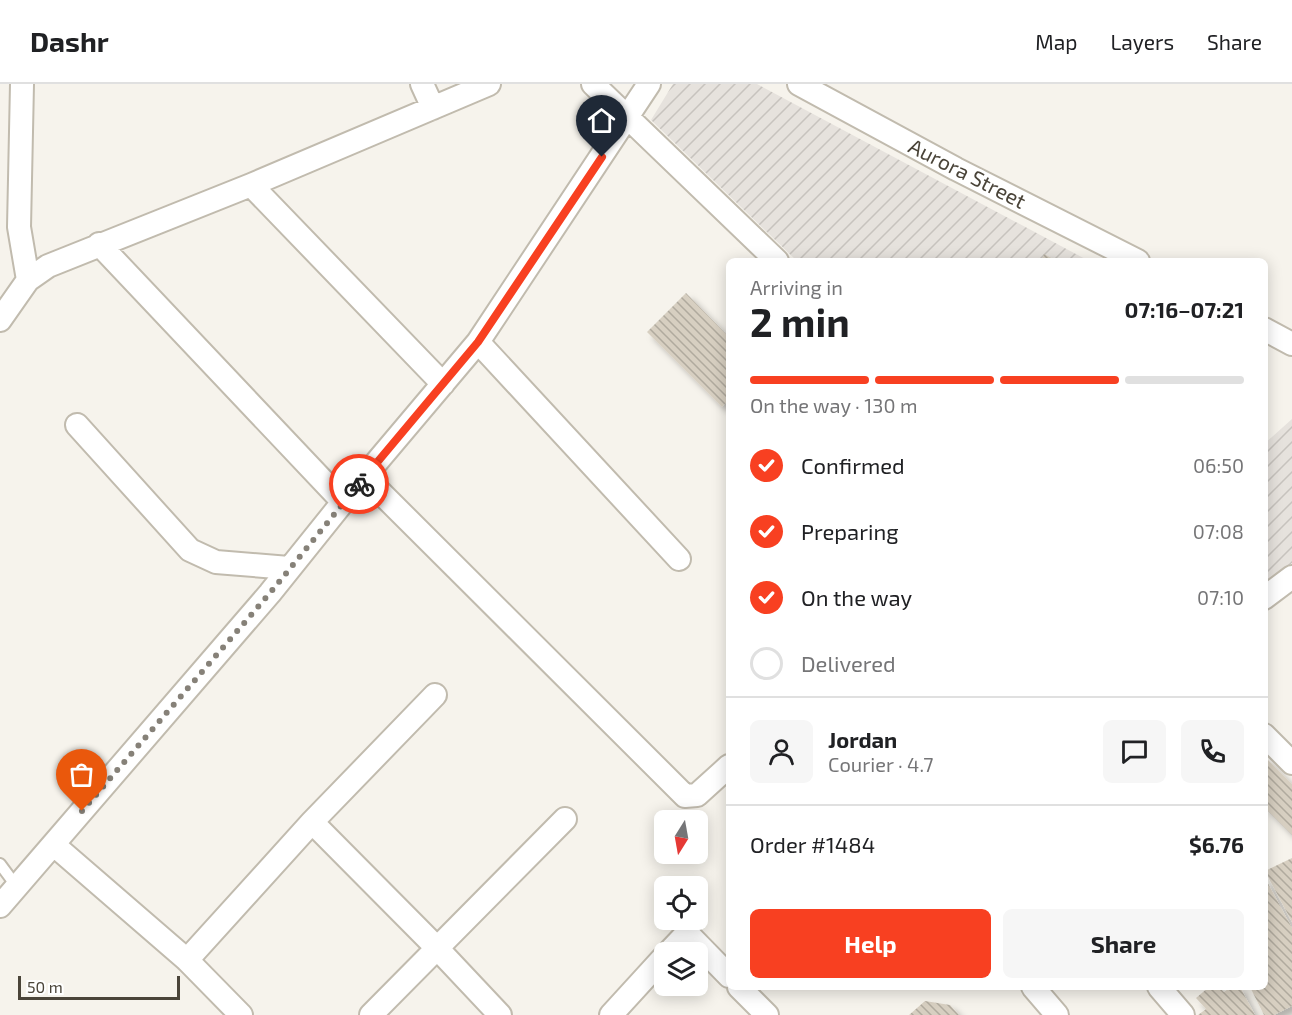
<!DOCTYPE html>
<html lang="en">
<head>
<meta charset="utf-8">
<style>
	body { margin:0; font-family:"Exo 2",sans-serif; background:#f6f6f6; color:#202124; height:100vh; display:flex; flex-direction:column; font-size:22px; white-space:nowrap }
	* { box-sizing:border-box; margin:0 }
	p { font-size:20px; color:#757577 }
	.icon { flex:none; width:33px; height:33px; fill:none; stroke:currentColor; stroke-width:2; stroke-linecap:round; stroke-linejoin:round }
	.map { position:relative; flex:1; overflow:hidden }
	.details { position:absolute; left:726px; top:174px; width:542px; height:732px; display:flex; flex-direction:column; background:#fff; border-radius:9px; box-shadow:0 3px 15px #0003 }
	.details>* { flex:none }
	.needle { width:39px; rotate:191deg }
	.tools { position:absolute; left:654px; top:726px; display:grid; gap:12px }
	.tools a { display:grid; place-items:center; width:54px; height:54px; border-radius:9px; background:#fff; box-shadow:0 3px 15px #0003; font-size:30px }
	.scale { position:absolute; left:18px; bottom:15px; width:162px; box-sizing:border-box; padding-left:6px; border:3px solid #4a4439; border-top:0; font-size:16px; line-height:21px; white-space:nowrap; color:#4a4439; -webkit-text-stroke:4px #fff; paint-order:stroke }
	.pin { position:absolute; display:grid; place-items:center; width:51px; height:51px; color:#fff; margin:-62px -26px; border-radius:50% 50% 50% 0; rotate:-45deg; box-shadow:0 0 6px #0007 }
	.pin .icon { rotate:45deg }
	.courier { position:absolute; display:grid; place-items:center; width:60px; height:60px; margin:-30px; border:4px solid #f84021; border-radius:50%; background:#fff; color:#222; box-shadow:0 2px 8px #0007 }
	.overview em { font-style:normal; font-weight:700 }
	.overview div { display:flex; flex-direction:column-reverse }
	.overview { display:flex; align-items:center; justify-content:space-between; height:102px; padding:0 24px }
	h1 { font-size:39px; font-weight:700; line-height:45px }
	.bar { display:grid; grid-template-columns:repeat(4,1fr); gap:9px 6px; align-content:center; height:72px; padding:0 24px }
	.bar i { height:8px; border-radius:4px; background:#e0e0e0 }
	.bar .on { background:#f84021 }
	.bar p { grid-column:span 4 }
	.line { display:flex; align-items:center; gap:15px; padding:0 24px; border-top:2px solid #e0e0e0 }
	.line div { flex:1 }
	.round { display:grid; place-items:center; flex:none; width:63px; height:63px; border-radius:9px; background:#f6f6f6 }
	ol { padding:0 24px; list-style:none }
	li { display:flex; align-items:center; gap:18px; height:66px }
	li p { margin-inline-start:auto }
	li .icon { padding:6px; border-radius:50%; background:#f84021; color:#fff; stroke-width:4 }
	li:last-child { color:#757577 }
	li i { width:33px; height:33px; border:3px solid #e0e0e0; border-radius:50% }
	.primary-button { display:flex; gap:12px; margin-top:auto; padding:12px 24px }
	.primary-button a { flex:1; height:69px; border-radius:9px; background:#f84021; color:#fff; font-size:24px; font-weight:700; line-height:69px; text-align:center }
	.primary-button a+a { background:#f6f6f6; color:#202124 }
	header { display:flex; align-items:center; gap:36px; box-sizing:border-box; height:84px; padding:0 30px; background:#fff; border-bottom:2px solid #e0e0e0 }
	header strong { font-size:28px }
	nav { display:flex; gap:33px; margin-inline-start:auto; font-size:21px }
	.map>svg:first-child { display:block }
</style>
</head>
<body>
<header>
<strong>Dashr</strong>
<nav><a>Map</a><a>Layers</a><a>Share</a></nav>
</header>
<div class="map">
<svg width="1292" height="931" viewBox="0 0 1292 931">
	<defs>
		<pattern id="industrial-furrows" width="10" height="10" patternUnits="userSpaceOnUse" patternTransform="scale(1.5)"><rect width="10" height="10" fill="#e6e2dd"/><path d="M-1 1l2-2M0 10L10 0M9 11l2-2" fill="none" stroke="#c7c3be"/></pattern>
		<pattern id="building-back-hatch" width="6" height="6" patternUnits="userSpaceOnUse" patternTransform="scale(1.5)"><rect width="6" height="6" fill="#d7cfc1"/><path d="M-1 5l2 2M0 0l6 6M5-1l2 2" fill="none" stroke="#b0aa9e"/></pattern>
		<filter id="shadow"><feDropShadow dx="5.5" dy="5.5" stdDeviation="3" flood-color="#0004"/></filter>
	</defs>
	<rect width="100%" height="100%" fill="#f6f3ec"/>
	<path fill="url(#industrial-furrows)" d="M673 0H757L1089 177H797L651 36Z
		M1292 335V479L1265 500 1264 360Z"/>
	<path fill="url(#building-back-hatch)" filter="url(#shadow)" d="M1044 170 1057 177H1041Z
		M686 209 729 253V320L727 318 722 323 647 248Z
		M1264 672 1292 700V751L1264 723Z
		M1292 774V838L1265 787Z
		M1264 792 1292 844V922L1274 931H1264L1250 903H1264Z
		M1209 903H1219L1224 908 1231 903H1240L1255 931H1198L1206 925 1196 914Z
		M925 917 950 921 959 931H909Z"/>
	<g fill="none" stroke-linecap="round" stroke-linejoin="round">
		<defs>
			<path id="lane" d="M0 780 17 803"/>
			<path id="street" d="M22 0 19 143 28 196
				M422 0 433 24
				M593 0 777 177
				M799 0 956 85 1138 177
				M251 101 443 300
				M99 160 343 418
				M0 236 28 196 48 182 251 101 489 0
				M1264 245 1292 260
				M478 258 679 475
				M77 341 190 466 216 478 289 484
				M365 393 685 712 697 711 729 682
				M1264 514 1292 493
				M1264 651 1292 679
				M312 738 436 863 500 931
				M54 761 187 876 241 931
				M0 822 270 509 343 418 478 258 649 0
				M669 868 687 849 729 892
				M187 876 312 738 435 611
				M739 903 767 931
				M1033 903 1057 931
				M1159 903 1183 931
				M371 931 565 735
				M611 931 664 873"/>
		</defs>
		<use href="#lane" stroke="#c1bbae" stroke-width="14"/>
		<use href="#street" stroke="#c1bbae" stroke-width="26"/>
		<use href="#lane" stroke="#fff" stroke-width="10"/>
		<use href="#street" stroke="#fff" stroke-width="22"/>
	</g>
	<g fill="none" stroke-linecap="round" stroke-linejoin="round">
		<path stroke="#868178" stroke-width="6" stroke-dasharray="0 10.8" d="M82 727 270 509 359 400"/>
		<path stroke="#f84021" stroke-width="8" d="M359 400 478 258 602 73"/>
	</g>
	<g text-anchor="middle" stroke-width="5" stroke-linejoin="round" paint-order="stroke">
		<g font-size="21" fill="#4a4439" stroke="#fff">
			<text transform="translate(967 90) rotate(27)" y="7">Aurora Street</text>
		</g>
	</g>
</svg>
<div class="tools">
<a><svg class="needle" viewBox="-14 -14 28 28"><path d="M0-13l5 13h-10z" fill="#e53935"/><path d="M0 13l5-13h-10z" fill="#757577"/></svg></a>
<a><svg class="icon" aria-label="locate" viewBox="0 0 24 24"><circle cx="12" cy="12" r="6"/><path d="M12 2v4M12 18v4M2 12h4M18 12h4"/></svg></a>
<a><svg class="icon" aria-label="layers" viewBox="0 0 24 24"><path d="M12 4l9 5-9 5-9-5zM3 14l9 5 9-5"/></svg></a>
</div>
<div class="scale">50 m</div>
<div class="pin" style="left:82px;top:727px;background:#ea580c"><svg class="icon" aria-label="bag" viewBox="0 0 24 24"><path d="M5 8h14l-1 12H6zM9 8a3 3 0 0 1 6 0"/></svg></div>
<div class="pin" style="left:602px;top:73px;background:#1f2937"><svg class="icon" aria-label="home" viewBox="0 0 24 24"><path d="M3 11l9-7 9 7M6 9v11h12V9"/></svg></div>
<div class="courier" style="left:359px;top:400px"><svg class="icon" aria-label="bike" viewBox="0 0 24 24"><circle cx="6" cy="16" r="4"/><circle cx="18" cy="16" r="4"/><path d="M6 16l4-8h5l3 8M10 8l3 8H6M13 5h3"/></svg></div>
<section class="details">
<div class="overview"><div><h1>2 min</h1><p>Arriving in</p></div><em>07:16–07:21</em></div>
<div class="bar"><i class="on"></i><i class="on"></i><i class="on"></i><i></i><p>On the way · 130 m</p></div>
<ol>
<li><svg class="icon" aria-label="check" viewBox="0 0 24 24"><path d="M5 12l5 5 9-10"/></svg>Confirmed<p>06:50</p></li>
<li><svg class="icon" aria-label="check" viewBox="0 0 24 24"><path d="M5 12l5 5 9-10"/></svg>Preparing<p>07:08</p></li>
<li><svg class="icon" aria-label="check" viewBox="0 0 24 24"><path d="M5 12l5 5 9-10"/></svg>On the way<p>07:10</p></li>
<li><i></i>Delivered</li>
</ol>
<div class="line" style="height:108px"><a class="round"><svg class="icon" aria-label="person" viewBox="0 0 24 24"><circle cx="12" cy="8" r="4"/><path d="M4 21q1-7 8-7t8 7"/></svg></a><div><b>Jordan</b><p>Courier · 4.7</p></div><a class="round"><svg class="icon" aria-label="chat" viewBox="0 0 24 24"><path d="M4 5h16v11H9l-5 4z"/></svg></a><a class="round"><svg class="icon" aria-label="phone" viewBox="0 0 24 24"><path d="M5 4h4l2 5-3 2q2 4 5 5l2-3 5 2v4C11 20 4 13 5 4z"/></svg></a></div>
<div class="line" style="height:78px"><div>Order #1484</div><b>$6.76</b></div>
<div class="primary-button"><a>Help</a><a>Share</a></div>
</section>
</div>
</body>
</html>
